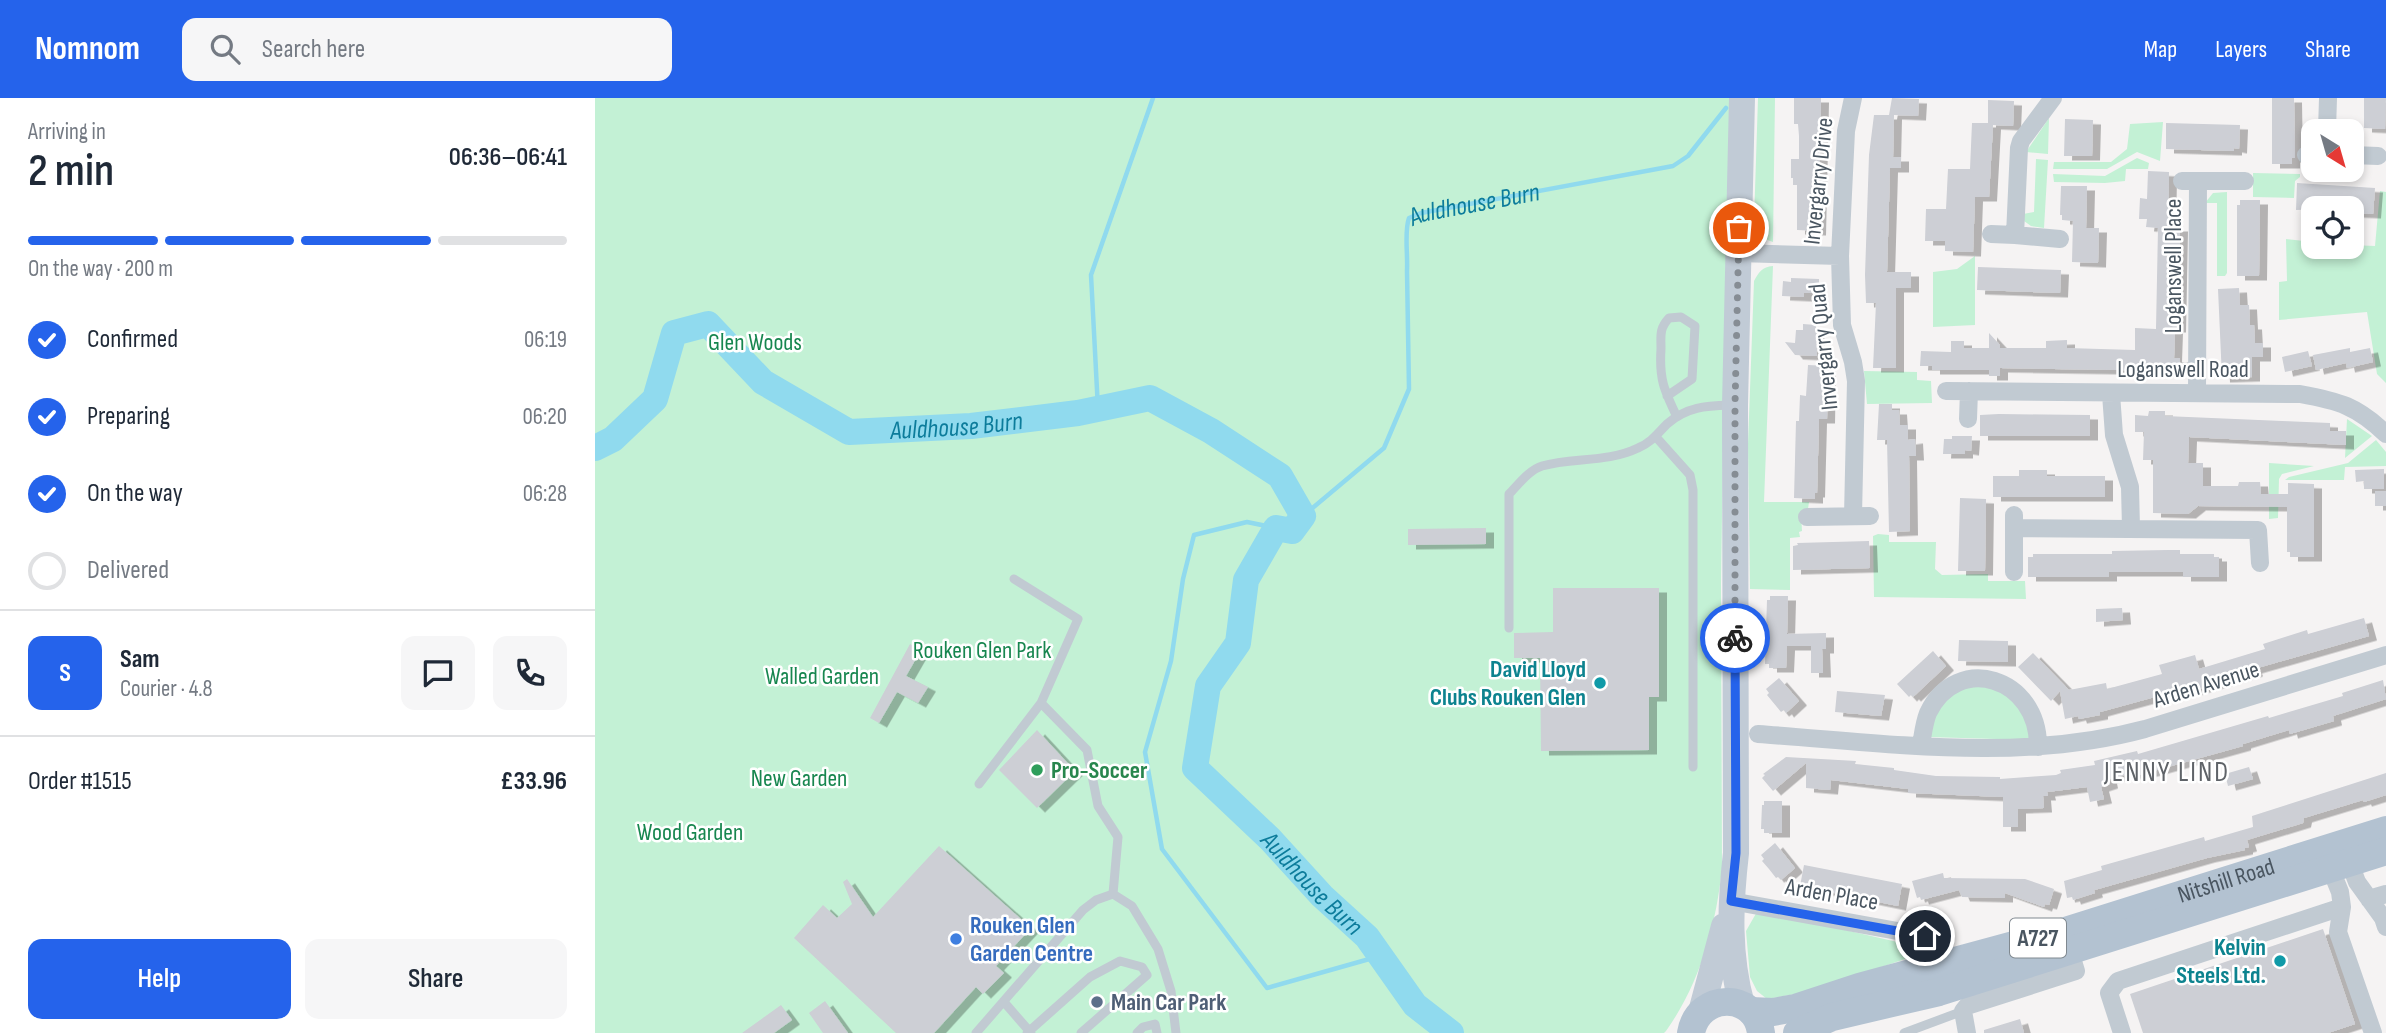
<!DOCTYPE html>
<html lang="en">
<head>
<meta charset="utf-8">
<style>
	body { margin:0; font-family:"Sofia Sans Condensed",sans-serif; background:#f6f6f7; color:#1f2937; height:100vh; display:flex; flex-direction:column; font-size:26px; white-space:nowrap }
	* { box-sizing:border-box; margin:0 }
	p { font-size:23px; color:#747a83 }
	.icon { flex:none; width:38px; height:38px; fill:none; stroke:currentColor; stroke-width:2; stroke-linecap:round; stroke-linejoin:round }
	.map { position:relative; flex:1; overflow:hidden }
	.sheet { display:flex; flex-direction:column; background:#fff; width:595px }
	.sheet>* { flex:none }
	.needle { width:46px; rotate:143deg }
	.fabs { position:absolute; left:1706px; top:21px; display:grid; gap:14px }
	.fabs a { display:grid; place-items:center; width:63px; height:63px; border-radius:14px; background:#fff; box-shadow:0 4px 10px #0003; font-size:35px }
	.pin { position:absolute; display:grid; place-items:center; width:60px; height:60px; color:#fff; margin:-30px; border:4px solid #fff; border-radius:50%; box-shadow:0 2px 7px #0007 }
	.courier { position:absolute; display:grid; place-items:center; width:70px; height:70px; margin:-35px; border:5px solid #2563eb; border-radius:50%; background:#fff; color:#222; box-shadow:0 2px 9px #0007 }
	.summary em { font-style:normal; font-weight:600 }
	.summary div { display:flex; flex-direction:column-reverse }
	.summary { display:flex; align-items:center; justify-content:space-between; height:119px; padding:0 28px }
	h1 { font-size:46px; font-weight:600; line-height:52px }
	.bar { display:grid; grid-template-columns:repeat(4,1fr); gap:10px 7px; align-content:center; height:84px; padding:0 28px }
	.bar i { height:9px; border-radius:5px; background:#e0e1e3 }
	.bar .current { background:#2563eb }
	.bar p { grid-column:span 4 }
	.line { display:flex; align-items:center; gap:18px; padding:0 28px; border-top:2px solid #e0e1e3 }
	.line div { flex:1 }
	.round { display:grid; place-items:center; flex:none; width:74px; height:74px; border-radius:14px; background:#f6f6f7 }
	ol { padding:0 28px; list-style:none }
	li { display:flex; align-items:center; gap:21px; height:77px }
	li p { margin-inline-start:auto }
	li .icon { padding:7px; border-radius:50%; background:#2563eb; color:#fff; stroke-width:4 }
	li:last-child { color:#747a83 }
	li i { width:38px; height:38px; border:4px solid #e0e1e3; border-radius:50% }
	.button { display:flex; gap:14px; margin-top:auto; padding:14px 28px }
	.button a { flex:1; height:80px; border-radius:14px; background:#2563eb; color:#fff; font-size:28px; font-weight:600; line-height:80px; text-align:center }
	.button a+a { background:#f6f6f7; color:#1f2937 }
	header { display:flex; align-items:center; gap:42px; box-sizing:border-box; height:98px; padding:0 35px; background:#2563eb; color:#fff }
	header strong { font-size:33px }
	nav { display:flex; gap:38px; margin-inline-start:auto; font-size:24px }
	.search { width:490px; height:63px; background:#f6f6f7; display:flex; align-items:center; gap:18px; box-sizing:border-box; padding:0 24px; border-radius:14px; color:#747a83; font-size:26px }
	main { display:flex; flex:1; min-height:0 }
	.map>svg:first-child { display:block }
</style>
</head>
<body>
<header>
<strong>Nomnom</strong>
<div class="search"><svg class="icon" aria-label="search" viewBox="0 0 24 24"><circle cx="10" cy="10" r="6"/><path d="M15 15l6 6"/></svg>Search here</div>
<nav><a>Map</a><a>Layers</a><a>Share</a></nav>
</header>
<main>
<section class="sheet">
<div class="summary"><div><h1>2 min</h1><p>Arriving in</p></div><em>06:36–06:41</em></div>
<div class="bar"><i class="current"></i><i class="current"></i><i class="current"></i><i></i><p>On the way · 200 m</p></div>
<ol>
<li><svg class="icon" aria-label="check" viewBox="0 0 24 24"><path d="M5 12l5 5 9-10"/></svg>Confirmed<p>06:19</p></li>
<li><svg class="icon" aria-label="check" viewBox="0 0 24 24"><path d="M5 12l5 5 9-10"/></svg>Preparing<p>06:20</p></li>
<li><svg class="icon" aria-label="check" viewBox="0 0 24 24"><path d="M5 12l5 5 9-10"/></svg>On the way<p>06:28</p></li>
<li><i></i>Delivered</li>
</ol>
<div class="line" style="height:126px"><b class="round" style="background:#2563eb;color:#fff">S</b><div><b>Sam</b><p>Courier · 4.8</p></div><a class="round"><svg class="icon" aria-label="chat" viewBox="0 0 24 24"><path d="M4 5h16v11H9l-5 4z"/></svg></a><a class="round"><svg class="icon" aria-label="phone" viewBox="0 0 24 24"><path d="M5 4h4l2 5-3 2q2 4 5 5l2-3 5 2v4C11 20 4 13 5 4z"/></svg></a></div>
<div class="line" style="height:91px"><div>Order #1515</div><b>£33.96</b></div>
<div class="button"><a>Help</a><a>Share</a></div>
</section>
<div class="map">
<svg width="1791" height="935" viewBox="0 0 1791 935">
	<defs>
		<filter id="shadow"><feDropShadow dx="8" dy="4.5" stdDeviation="0" flood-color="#0004"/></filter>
	</defs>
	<rect width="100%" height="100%" fill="#f5f3f3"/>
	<path fill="#c3f1d5" d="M0 0H1136L1129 278 1126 487 1127 770C1121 828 1105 885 1071 933L1069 935H0Z
		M1163 0H1180L1178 144C1166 140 1161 136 1159 123Z
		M1454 20 1453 56 1431 54Z
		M1568 24 1565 63 1542 54 1512 71H1458L1459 64H1516L1532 51 1535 26Z
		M1542 60 1554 65 1553 71H1531L1530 83 1510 85 1459 84 1458 76 1510 78Z
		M1441 61 1453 62 1449 130 1436 128 1429 123 1428 116 1439 114Z
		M1658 75 1705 76V79L1700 83 1699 100 1658 99Z
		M1785 93 1791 94V285L1782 276 1772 214 1684 222V184L1692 183 1691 141 1718 144V149H1757V147L1780 148Z
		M1632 94V175L1630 178H1622V105H1610L1618 95Z
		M1380 158V227L1338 229V174L1362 171Z
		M1178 168 1169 404H1214L1213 411 1206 416 1207 433 1204 434 1205 439 1195 440V492L1155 491 1153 346 1159 183C1164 174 1167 169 1178 168Z
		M1269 273 1322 274V282L1336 283 1337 305 1272 306Z
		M1752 321 1777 338 1750 360Z
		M1781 342 1791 354V368L1750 369 1749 382H1690L1694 379 1753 365Z
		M1674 365 1719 368 1687 376 1684 381 1683 420 1674 421Z
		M1283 436 1294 437V444H1341L1340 471 1347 477 1393 476V483H1430L1431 501 1279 499 1278 438Z
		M1378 587 1408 592 1430 611 1436 642 1332 639C1341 610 1347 597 1378 587Z
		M1163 812 1337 852 1212 894 1172 901 1162 893 1155 879 1151 833Z"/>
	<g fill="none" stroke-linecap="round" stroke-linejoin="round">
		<g stroke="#90daee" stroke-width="4.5">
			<path d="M503 311 496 177 558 0"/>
			<path id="s1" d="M708 418 789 350 814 291 812 173C813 156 809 133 814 120L826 115 1078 68 1093 58 1131 10"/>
			<path d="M681 430 652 424 599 437 588 481 576 563 550 654 567 751 672 890 785 858"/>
		</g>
		<path stroke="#90daee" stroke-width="26" id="s2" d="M0 350 18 341 60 301 79 235 113 226 168 284 254 334 376 328 483 315 555 300 616 333 685 378 708 418 697 433 681 430 651 482 643 545 613 588 600 670 675 741 727 798 772 839 820 907 856 935"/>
	</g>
	<path fill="#cdcfd5" filter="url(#shadow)" d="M1199 0H1226L1223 133 1202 132V87H1198V80H1196V61H1204V38L1203 26H1199Z
		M1297 0 1324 1 1323 18 1299 17 1298 59H1306V70H1295L1292 174H1316V190H1301V270H1278L1281 205H1271L1270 177 1274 57 1279 17H1294Z
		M1677 0H1699L1700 60H1697V66H1677Z
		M1769 0H1791L1790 31 1769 30Z
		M1393 2 1419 3 1418 28 1398 27 1394 99H1380L1378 154 1350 153V143H1330L1331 111H1351L1353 71H1375L1377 25H1393Z
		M1470 21 1498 22 1497 58H1469Z
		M1571 25 1645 27 1644 51 1639 50V53L1571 51Z
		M1553 73 1574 74 1573 129H1585L1583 230H1580L1579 260H1585V273L1405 270V278H1394V272H1337V268H1325L1326 253 1356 254V243H1369V250H1394V235L1405 247V250H1451V243L1472 242V250L1540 252V230L1561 231 1563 130 1551 129 1552 121H1544L1545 100 1552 101Z
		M1702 85 1780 90 1778 116 1757 115V110L1701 112Z
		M1466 88H1492L1491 130H1504L1503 165 1477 164 1478 123 1467 122V117H1465Z
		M1645 102H1665L1664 178H1642V107H1645Z
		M1383 169 1466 172 1465 195 1382 192Z
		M1196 180 1224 181V195H1209V199L1187 198 1188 183 1196 184Z
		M1644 190 1645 207H1654L1655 227H1659L1660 245H1668V259H1657V279L1627 280 1623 191Z
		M1208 226 1221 227 1222 258 1200 257 1190 244 1200 245 1201 232H1208Z
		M1755 250V254L1775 250 1778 264 1752 270 1751 265 1721 272 1718 257Z
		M1713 253 1717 268 1690 274 1687 259Z
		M1213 267 1233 268 1232 321H1224L1222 395H1220V401L1199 400 1201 323H1204L1205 297 1211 298Z
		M1284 306H1297V312H1304L1305 327H1313V342L1320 341 1321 358H1314L1315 433 1294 434 1292 342H1282Z
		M1554 313H1570V318L1735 325V333H1751V347L1594 339 1593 365H1608V388H1643L1644 384H1665L1666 396H1693V385L1719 386V459H1695V454H1692V409L1603 408 1593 416 1558 415V362H1548L1549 334H1540V317L1553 318Z
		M1404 316 1495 317V338H1385V317Z
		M1357 338H1377L1376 353 1370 352V356H1348L1349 341H1357Z
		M1789 371V391H1769V383L1761 384 1760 372Z
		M1424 372H1452V378H1510V399H1398V378H1424Z
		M1780 393H1791V408H1780Z
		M1365 400 1391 401 1390 473H1363Z
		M891 430V446L813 447V431Z
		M1274 443 1275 470 1198 472V448L1203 447 1202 445Z
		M1573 452H1585V456H1619V459H1624V479H1588V474H1514V479H1433V459H1438V456H1517V453Z
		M958 490H1064V599H1054V652L946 653 945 560H919V535L958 534Z
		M1175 498H1193L1192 536 1231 535V551H1227L1228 575H1216V548H1192L1191 570H1174V566H1170L1172 502H1175Z
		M1527 510 1528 522 1501 524V511Z
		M1769 520 1774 538 1659 571 1660 574 1594 594 1583 597 1582 594H1578L1505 614V617L1484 621 1483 618 1470 621 1465 593 1456 603 1423 569 1438 555 1474 592 1511 585 1512 591 1567 576 1564 567 1600 557 1604 571 1670 551 1668 546 1712 532 1713 536Z
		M1364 542 1413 543V564L1363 563Z
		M315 546 326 552 311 578 333 589 323 605 302 594 284 625 275 620Z
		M1338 553 1351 568 1318 599 1316 597 1314 599 1302 586Z
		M1184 580 1204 603 1191 615 1189 612 1186 614 1172 597 1174 595 1171 591Z
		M1788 582 1791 601 1738 618 1739 623 1695 636 1694 632 1648 646V648L1544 677 1538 678 1537 675 1514 681 1515 686 1506 689 1509 701 1495 704 1492 689 1452 694 1453 698H1448L1449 710 1423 711V729H1408V699L1313 695V691L1236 682 1235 692 1211 690V665L1178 693 1167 680 1170 677 1168 676 1191 659 1261 663 1260 666 1299 670V672L1341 678 1405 679V681L1461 677 1466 675 1465 672 1500 667 1499 663 1542 653 1543 656 1673 618 1674 620 1748 598 1747 595Z
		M1242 593 1290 597 1286 618 1240 614Z
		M442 632 480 673 442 710 404 672Z
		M1654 669 1658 681 1633 688 1630 676Z
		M1791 675V697L1769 704 1768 702 1709 720 1708 725 1652 742 1654 749 1650 750V752L1612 760 1503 791 1499 792 1500 795 1478 802 1477 799 1472 800 1469 783 1507 772 1506 768 1609 739 1610 743 1658 729 1657 718Z
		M1169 703H1187V735H1169V731H1166L1167 707H1169Z
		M1180 745 1200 770 1186 782 1183 779 1181 780 1174 771 1167 763 1169 761 1166 757Z
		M344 748 436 830 401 868 409 875 388 896 381 889 339 935H301L199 840 228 807 242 820 257 806 248 784 252 781 278 819Z
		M1209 767 1307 786 1303 808 1205 788Z
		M1348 775 1349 780 1430 781 1459 791 1454 807 1450 806 1449 809 1410 795V800L1367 799 1364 792 1326 802 1325 799 1322 800 1317 783Z
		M1728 831 1760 926 1733 935H1548L1535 896Z
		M230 903 253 935H228L214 915Z
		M186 907 197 922 179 935H147Z
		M1425 921 1429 935H1389V932Z"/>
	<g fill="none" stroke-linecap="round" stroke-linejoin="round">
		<path stroke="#c1cad2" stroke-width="9" d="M1072 298 1097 281 1100 228 1086 219 1074 220C1064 231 1066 237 1066 251 1064 281 1069 292 1082 319
			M1061 339 1095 377 1098 392V669
			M419 481 483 521 446 605 492 652 503 708 523 739 518 796
			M914 530V396C923 387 934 372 947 368 977 359 1012 365 1043 350 1056 345 1063 335 1072 326 1093 308 1112 308 1138 307
			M384 686 446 605
			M409 904 436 935
			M381 935 488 812 501 802 518 796 537 808 563 851 576 893 581 935
			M432 935 495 879 525 863 547 869 552 877 486 935
			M542 935 548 929 560 926 562 935
			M1309 935 1368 913"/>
		<path stroke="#c1cad2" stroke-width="18" d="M1458 0 1426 43 1424 50 1420 137 1465 141
			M1732 33 1733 0
			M1711 57H1718
			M1757 57 1783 58
			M1587 83H1650
			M1396 136 1420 137
			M1143 155 1245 158 1251 33 1258 0
			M1245 158 1247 227 1258 264 1261 283 1258 418
			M1351 293 1705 296C1744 303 1762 308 1791 336
			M1602 295 1603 83
			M1516 296 1519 337 1535 389 1536 430
			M1373 321 1374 293
			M1419 417V474
			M1212 419 1275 418
			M1420 430 1663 432 1665 465
			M1163 636C1292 645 1424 665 1550 631L1791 557
			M1326 647C1328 636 1329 625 1333 615 1362 554 1444 579 1443 649
			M1751 755 1762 784 1788 820 1791 829
			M1732 762 1745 794 1747 809 1743 834 1778 935
			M1774 801 1791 796
			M1136 803 1330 838
			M1372 935 1368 913 1372 908 1481 873 1472 843
			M1527 935 1514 895 1523 883 1747 809"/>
		<path stroke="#c1cbd6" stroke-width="26" d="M1147 907C1133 857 1135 807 1141 755L1140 307 1147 0
			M1106 914 1129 828"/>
		<g stroke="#b3c2d1" stroke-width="28">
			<path id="s3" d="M1156 913 1178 914 1200 910 1264 889 1470 833 1791 732"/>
			<path d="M1096 935C1103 894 1161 893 1166 935"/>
			<path d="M1202 935 1237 919 1344 894 1791 753"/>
		</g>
	</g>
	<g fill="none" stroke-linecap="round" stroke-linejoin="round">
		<path stroke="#868d94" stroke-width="7" stroke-dasharray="0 12.6" d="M1140 540V307L1144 130"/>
		<path stroke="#2563eb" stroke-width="9" d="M1140 540 1141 755 1136 803 1330 838"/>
	</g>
	<g fill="#0f9aa8" stroke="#fff" stroke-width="2.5">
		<circle cx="1005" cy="585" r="7"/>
		<circle cx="1685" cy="863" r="7"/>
	</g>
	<circle fill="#2e9e5b" stroke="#fff" stroke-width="2.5" cx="442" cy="672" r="7"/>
	<circle fill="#3f7fe0" stroke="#fff" stroke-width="2.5" cx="361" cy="841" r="7"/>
	<circle fill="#5c6f8a" stroke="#fff" stroke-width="2.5" cx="502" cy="904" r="7"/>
	<g text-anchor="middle" stroke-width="5" stroke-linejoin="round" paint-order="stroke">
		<rect fill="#fff" stroke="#808990" stroke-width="2" x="1415" y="820.5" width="56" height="39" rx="5"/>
		<g font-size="23" font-weight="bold" fill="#4a5661">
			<text x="1443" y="848">A727</text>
		</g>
		<g font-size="24" fill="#4a5661" stroke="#fff">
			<text transform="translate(1223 83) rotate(-84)" y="8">Invergarry Drive</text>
			<text transform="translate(1578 168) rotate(-90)" y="8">Loganswell Place</text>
			<text transform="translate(1228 249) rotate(-96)" y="8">Invergarry Quad</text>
			<text x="1588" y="279">Loganswell Road</text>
			<text transform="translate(1611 586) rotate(-17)" y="8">Arden Avenue</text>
			<text dy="8" stroke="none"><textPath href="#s3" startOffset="494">Nitshill Road</textPath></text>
			<text transform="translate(1237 796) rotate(10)" y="8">Arden Place</text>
		</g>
		<g font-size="24" fill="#17864f" stroke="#fff">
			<text x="160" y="252">Glen Woods</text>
			<text x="387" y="560">Rouken Glen Park</text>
			<text x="227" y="586">Walled Garden</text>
			<text x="204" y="688">New Garden</text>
			<text x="95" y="742">Wood Garden</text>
		</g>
		<g font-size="24" font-weight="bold" fill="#0d838f" stroke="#fff" text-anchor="end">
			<text x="991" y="579">David Lloyd<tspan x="991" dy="28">Clubs Rouken Glen</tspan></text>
			<text x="1671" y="857">Kelvin<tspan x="1671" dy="28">Steels Ltd.</tspan></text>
		</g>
		<g font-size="24" font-weight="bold" fill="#27864d" stroke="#fff" text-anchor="start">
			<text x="456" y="680">Pro-Soccer</text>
		</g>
		<g font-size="24" font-weight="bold" fill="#366cbe" stroke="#fff" text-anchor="start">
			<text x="375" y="835">Rouken Glen<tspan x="375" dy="28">Garden Centre</tspan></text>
		</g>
		<g font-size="24" font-weight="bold" fill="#4e5e75" stroke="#fff" text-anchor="start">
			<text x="516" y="912">Main Car Park</text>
		</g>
		<g font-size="26" font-style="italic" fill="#0c7c9b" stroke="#fff">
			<text dy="9" stroke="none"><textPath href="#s1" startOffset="408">Auldhouse Burn</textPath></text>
			<text dy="9" stroke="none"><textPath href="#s2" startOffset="469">Auldhouse Burn</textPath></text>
			<text dy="9" stroke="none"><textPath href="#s2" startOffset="1321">Auldhouse Burn</textPath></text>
		</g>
		<g font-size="28" letter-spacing="2" fill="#5f6368" stroke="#fff">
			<text x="1572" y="683">JENNY LIND</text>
		</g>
	</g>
</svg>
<div class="fabs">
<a><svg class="needle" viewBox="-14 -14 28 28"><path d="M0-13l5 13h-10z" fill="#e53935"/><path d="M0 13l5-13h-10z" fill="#747a83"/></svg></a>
<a><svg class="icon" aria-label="locate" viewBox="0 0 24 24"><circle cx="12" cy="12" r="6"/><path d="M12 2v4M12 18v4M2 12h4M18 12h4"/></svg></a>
</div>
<div class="pin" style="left:1144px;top:130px;background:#ea580c"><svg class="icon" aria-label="bag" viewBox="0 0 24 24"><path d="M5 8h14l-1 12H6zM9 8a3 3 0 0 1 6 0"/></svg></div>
<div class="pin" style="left:1330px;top:838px;background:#1f2937"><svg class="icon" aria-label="home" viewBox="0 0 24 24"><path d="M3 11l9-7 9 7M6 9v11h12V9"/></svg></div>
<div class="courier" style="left:1140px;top:540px"><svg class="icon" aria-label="bike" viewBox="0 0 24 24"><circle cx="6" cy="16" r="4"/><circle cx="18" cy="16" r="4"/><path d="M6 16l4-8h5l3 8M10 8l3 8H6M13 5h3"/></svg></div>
</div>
</main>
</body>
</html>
